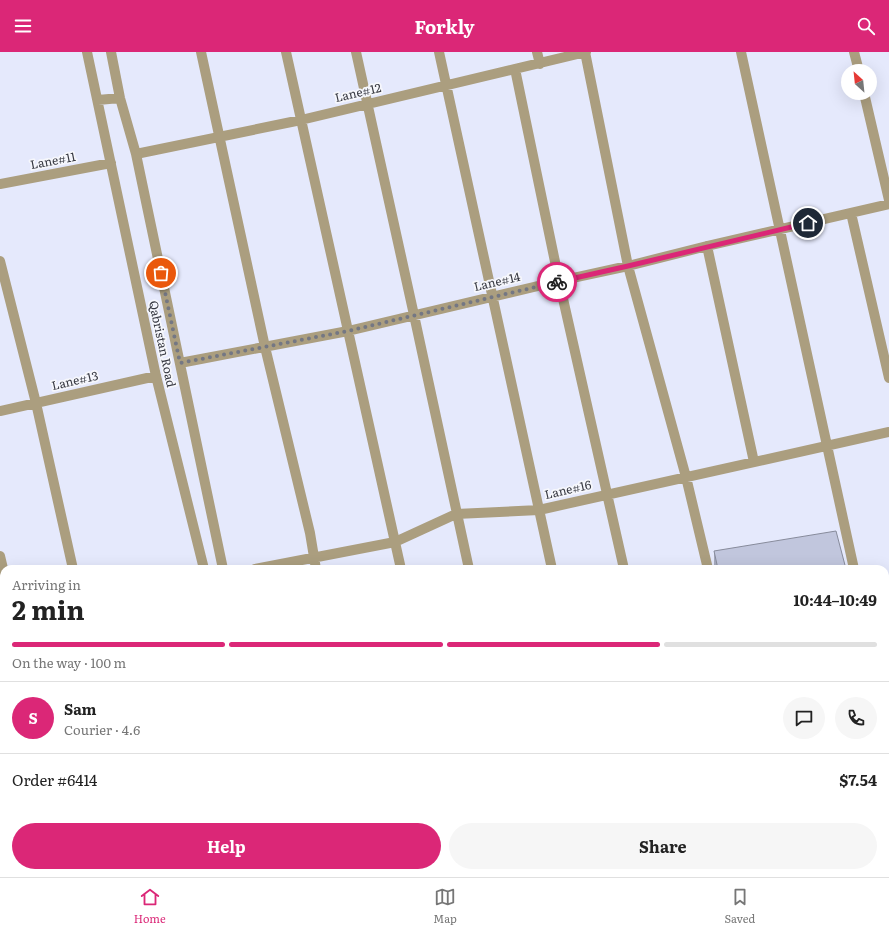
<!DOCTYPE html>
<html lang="en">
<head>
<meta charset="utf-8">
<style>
	body { margin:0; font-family:Literata,serif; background:#f6f6f6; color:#222; height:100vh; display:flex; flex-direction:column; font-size:15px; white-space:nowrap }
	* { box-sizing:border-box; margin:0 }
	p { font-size:13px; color:#767676 }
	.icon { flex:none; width:22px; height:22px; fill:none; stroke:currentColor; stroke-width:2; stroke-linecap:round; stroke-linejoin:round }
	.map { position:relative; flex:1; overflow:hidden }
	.details { position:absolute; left:0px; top:513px; width:889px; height:312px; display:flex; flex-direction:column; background:#fff; border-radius:12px 12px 0 0; box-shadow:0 4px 16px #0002 }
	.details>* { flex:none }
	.needle { width:26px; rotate:333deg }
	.controls { position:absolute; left:841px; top:12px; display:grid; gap:8px }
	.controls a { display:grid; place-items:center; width:36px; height:36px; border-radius:50%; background:#fff; box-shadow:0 4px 16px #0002; font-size:20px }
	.pin { position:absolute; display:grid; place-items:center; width:34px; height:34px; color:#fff; margin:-17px; border:2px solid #fff; border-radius:50%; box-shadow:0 1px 4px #0007 }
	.courier { position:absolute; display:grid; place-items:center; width:40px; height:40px; margin:-20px; border:3px solid #db2777; border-radius:50%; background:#fff; color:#222; box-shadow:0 1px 5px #0007 }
	.summary em { font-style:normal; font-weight:700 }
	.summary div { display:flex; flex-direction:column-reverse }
	.summary { display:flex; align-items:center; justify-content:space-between; height:68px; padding:0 12px }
	h1 { font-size:26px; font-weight:700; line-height:30px }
	.bar { display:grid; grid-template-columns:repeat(4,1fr); gap:6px 4px; align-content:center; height:48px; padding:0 12px }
	.bar i { height:5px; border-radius:3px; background:#e0e0e0 }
	.bar .selected { background:#db2777 }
	.bar p { grid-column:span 4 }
	.line { display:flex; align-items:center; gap:10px; padding:0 12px; border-top:1px solid #e0e0e0 }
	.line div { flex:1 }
	.round { display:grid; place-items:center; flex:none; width:42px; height:42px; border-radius:21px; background:#f6f6f6 }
	.action { display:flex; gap:8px; margin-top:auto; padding:8px 12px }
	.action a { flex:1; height:46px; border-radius:24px; background:#db2777; color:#fff; font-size:16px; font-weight:700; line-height:46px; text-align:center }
	.action a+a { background:#f6f6f6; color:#222 }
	header { display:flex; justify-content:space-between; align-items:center; height:52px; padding:0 12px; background:#db2777; color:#fff; font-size:18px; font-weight:700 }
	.tabs { display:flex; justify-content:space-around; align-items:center; height:56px; border-top:1px solid #e0e0e0; background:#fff; font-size:11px; color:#767676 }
	.tabs a { display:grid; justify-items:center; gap:2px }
	.tabs .selected { color:#db2777 }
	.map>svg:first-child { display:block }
</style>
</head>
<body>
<header><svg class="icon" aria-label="menu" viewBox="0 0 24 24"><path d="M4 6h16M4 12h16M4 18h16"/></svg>Forkly<svg class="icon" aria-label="search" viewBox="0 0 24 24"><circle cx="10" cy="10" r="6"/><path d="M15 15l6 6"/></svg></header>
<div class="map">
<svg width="889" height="825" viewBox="0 0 889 825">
	<rect width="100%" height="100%" fill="#e5e9fc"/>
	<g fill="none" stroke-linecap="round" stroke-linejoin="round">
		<path stroke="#ab9e7f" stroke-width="10" d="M87 0 156 324 204 517
			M111 0 120 46 136 102 223 517
			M201 0 265 295 310 481 316 517
			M286 0 401 517
			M356 0 414 263 469 517
			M439 0 552 517
			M537 0 540 12
			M585 0 628 214 686 425 708 517
			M741 0 854 517
			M854 0 859 19
			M515 17 559 229 624 517
			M864 41 889 148
			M98 48 120 46
			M136 102 301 68 586 0
			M0 132 111 111
			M851 161 889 326
			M707 194 754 410
			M0 209 36 351 73 517
			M180 311 348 279 559 229 628 214 707 194 889 152
			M0 359 156 324
			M0 504 4 521
			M255 517 395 490 456 462 539 458 889 380
			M0 574 4 573
			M885 606 889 605
			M885 764 889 781
			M0 810 4 809
			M0 821 1 825
			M70 821 71 825
			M139 821 140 825
			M200 821 201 825
			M270 821V825
			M290 821 291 825
			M382 821 383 825
			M468 821 469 825
			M539 821 540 825
			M622 821 623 825
			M690 821 691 825
			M775 821 776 825
			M883 825 889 824"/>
	</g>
	<path fill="#a6aabe" d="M714 499 846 517H714Z"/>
	<path fill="#c1c6dd" stroke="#878b9b" d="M836 479 846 517H718L714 499Z"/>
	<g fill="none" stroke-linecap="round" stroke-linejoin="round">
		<path stroke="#747783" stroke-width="4" stroke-dasharray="0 7.2" d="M161 221 180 311 348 279 557 230"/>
		<path stroke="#db2777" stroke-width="5" d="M557 230 628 214 808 171"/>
	</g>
	<g text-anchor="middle" stroke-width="3.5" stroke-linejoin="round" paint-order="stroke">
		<g font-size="12" fill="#373942" stroke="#f6f7fc">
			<text transform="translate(358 41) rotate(-13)" y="4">Lane#12</text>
			<text transform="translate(53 109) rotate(-11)" y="4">Lane#11</text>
			<text transform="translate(497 230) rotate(-13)" y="4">Lane#14</text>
			<text transform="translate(162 292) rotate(78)" y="4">Qabristan Road</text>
			<text transform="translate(75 329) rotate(-13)" y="4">Lane#13</text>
			<text transform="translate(568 438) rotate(-13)" y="4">Lane#16</text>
		</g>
	</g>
</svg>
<div class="controls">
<a><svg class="needle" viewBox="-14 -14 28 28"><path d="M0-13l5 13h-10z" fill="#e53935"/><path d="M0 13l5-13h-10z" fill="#767676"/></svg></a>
</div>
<div class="pin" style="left:161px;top:221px;background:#ea580c"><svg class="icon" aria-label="bag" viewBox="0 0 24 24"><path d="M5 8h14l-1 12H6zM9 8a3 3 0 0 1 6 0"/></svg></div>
<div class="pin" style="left:808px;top:171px;background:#1f2937"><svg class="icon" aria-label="home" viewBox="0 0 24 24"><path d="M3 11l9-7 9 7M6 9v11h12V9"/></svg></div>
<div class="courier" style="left:557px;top:230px"><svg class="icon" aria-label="bike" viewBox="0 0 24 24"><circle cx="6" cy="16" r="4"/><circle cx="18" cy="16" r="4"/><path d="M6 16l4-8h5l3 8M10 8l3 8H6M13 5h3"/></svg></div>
<section class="details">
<div class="summary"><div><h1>2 min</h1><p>Arriving in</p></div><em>10:44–10:49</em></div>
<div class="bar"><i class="selected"></i><i class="selected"></i><i class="selected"></i><i></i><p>On the way · 100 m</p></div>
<div class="line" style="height:72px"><b class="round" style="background:#db2777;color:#fff">S</b><div><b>Sam</b><p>Courier · 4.6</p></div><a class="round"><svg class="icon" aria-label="chat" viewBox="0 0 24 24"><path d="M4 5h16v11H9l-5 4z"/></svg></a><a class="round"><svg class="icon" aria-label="phone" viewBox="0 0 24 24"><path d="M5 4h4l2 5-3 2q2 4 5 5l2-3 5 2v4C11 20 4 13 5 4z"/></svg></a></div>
<div class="line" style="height:52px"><div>Order #6414</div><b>$7.54</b></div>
<div class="action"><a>Help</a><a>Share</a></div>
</section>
</div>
<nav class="tabs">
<a class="selected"><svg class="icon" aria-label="home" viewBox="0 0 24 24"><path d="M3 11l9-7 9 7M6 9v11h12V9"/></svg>Home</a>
<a><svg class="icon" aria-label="map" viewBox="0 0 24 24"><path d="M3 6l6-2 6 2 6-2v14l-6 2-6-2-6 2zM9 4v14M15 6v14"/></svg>Map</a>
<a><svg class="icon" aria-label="saved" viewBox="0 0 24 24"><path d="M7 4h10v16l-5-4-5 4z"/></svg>Saved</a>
</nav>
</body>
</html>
